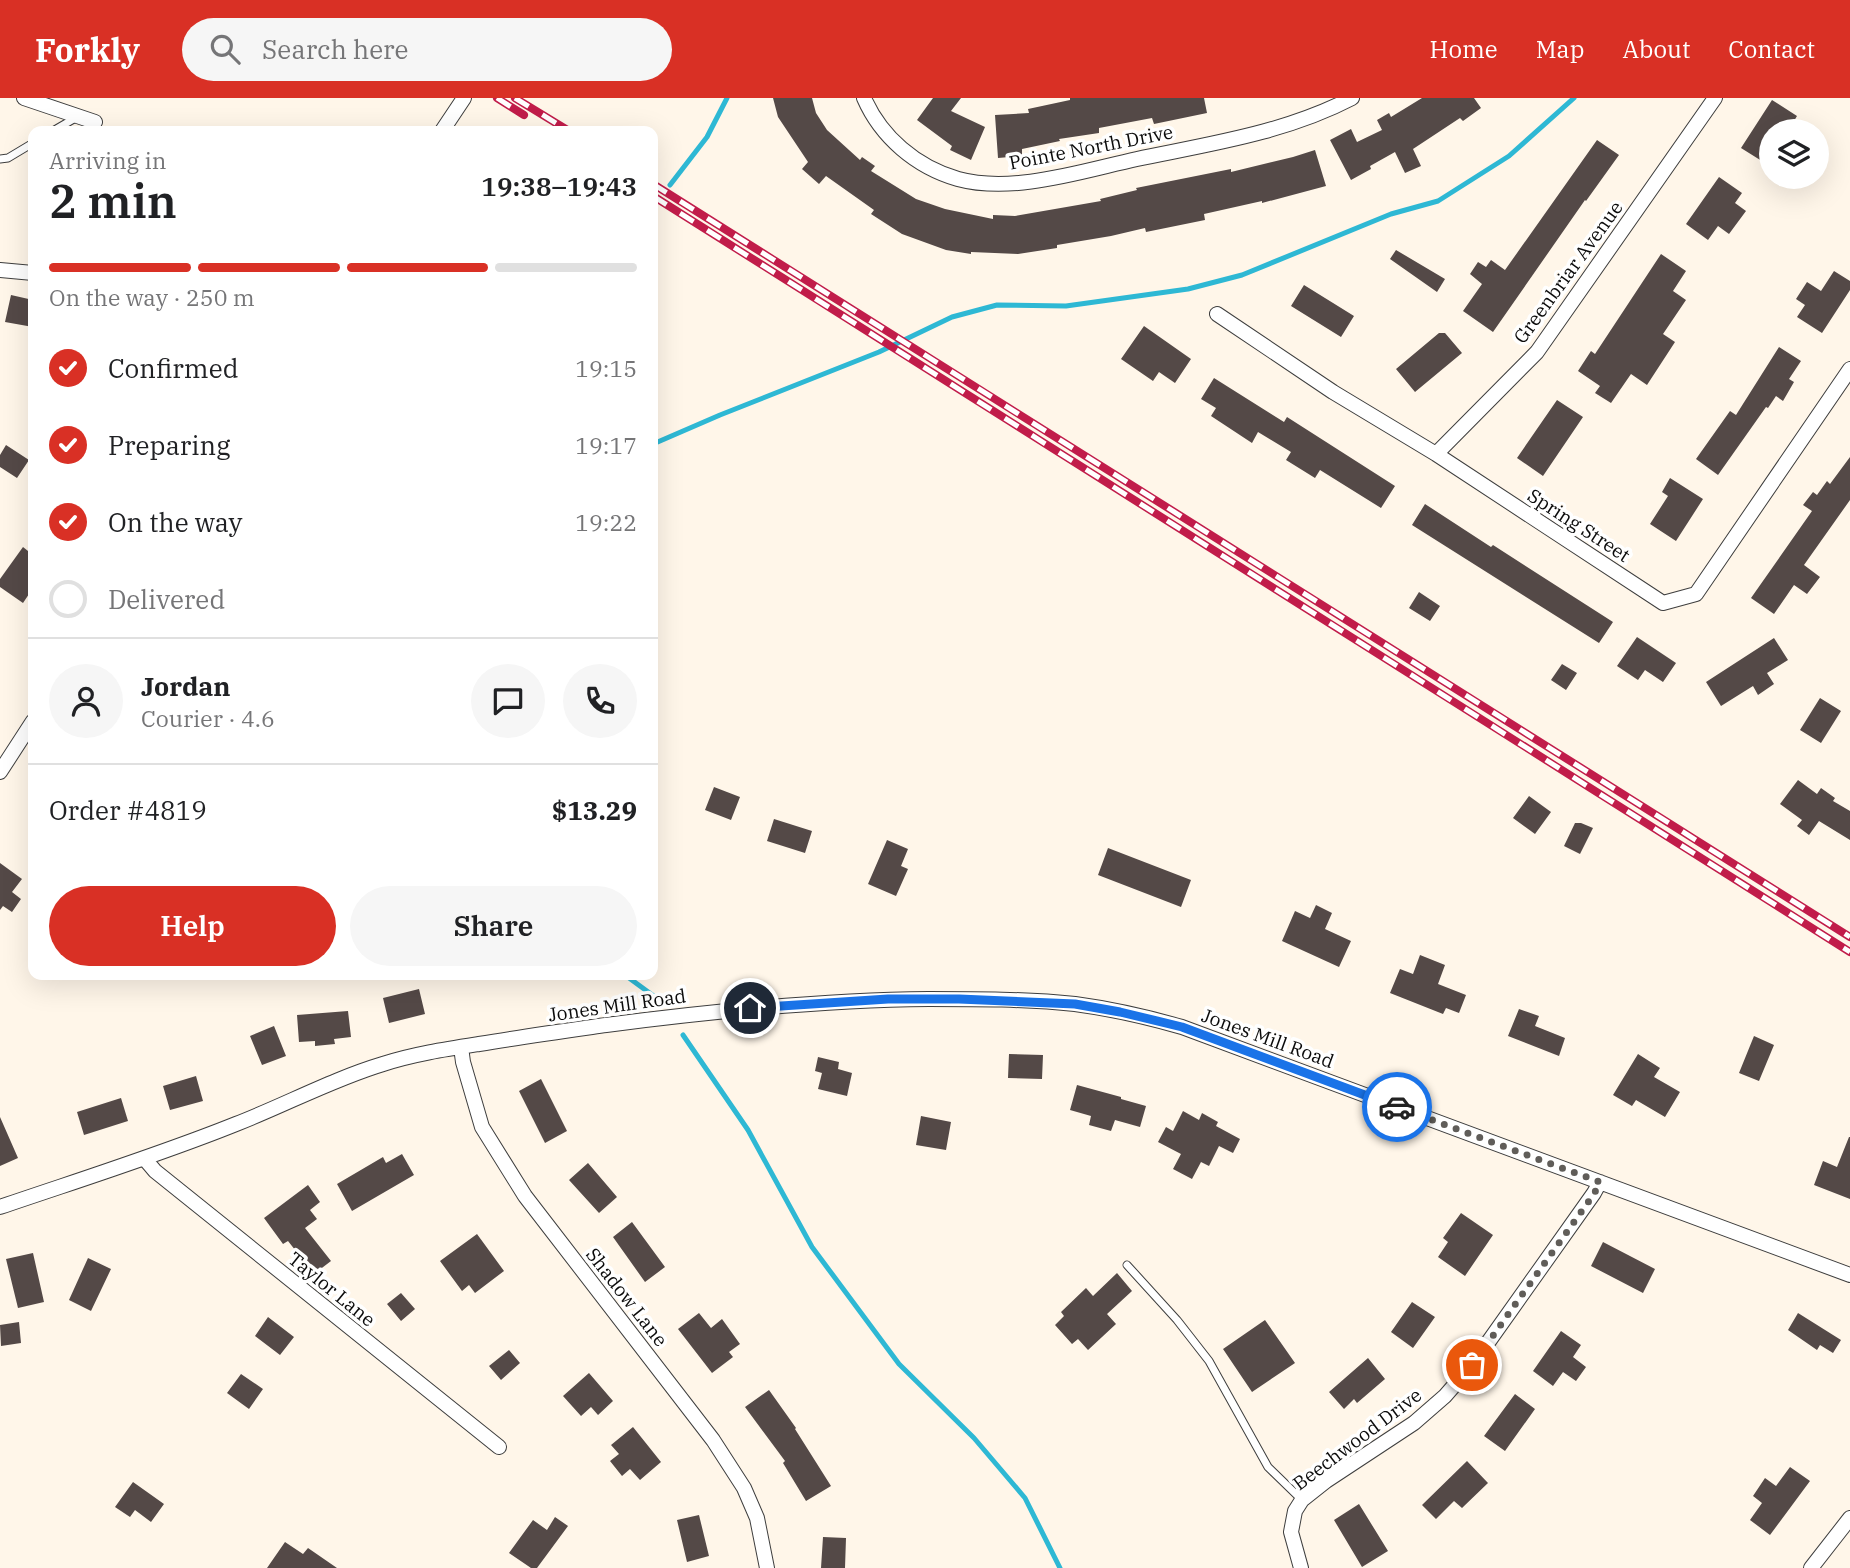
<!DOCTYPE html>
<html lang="en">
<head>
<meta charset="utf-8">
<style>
	body { margin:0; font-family:"IBM Plex Serif",serif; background:#f6f6f6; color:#202124; height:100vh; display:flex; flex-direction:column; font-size:26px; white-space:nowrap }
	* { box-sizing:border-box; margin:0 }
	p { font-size:23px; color:#757577 }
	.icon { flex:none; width:38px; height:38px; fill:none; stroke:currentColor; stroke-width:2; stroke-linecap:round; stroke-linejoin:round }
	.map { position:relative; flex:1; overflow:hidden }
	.drawer { position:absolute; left:28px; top:28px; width:630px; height:854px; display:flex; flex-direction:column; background:#fff; border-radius:14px; box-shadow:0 7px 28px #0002 }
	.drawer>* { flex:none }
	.buttons { position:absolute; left:1759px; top:21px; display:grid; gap:14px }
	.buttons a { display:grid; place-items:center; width:70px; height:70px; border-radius:50%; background:#fff; box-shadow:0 7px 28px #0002; font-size:35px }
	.pin { position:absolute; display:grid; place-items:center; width:60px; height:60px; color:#fff; margin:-30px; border:4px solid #fff; border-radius:50%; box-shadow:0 2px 7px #0007 }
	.courier { position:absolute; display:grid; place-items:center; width:70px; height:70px; margin:-35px; border:5px solid #1a73e8; border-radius:50%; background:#fff; color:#222; box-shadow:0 2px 9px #0007 }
	.overview em { font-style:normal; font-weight:600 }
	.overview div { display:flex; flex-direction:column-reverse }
	.overview { display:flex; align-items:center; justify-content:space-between; height:119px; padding:0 21px }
	h1 { font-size:46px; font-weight:600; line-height:52px }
	.bar { display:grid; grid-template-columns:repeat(4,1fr); gap:10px 7px; align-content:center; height:84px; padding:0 21px }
	.bar i { height:9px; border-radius:5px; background:#e0e0e0 }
	.bar .current { background:#d93025 }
	.bar p { grid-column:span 4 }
	.line { display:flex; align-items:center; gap:18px; padding:0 21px; border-top:2px solid #e0e0e0 }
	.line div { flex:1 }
	.round { display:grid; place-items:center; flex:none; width:74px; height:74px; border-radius:37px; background:#f6f6f6 }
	ol { padding:0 21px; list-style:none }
	li { display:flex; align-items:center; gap:21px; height:77px }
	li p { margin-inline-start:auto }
	li .icon { padding:7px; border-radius:50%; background:#d93025; color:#fff; stroke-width:4 }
	li:last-child { color:#757577 }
	li i { width:38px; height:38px; border:4px solid #e0e0e0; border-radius:50% }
	.button { display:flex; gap:14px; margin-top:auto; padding:14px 21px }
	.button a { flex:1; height:80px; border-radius:42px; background:#d93025; color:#fff; font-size:28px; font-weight:600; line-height:80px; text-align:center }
	.button a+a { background:#f6f6f6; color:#202124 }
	header { display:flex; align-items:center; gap:42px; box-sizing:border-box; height:98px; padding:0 35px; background:#d93025; color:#fff }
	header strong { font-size:33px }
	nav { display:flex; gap:38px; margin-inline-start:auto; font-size:24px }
	.search { width:490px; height:63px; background:#f6f6f6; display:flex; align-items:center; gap:18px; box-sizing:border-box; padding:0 24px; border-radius:38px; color:#757577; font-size:26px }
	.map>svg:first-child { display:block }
</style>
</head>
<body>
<header>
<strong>Forkly</strong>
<div class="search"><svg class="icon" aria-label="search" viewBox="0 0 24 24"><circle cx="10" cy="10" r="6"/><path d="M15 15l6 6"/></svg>Search here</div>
<nav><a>Home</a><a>Map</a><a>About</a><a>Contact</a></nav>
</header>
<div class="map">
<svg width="1850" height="1470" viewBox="0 0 1850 1470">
	<rect width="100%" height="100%" fill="#fff6e9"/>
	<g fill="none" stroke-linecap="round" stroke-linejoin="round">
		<path stroke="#2eb8d4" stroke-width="5" d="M670 87 707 39 727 0
			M653 346 720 317 879 254 952 219 997 207 1066 208 1188 191 1242 177 1391 116 1438 103 1509 58 1574 0
			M625 877 655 899
			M683 937 748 1032 812 1149 899 1266 974 1340 1025 1400 1060 1470"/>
	</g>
	<path fill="#544947" d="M773 0H812L816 15 827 32 860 62 862 59 875 68 871 73 916 101 945 111 993 121V117L1015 118 1101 103 1100 101 1137 92 1136 90 1231 71V74L1293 59 1315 52 1326 88 1262 105V103L1204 116 1205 122 1146 134 1145 130 1111 138 1057 147V150L1018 156 971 154V156L946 152 902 136 871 116 874 112 826 78 819 86 802 71 808 64 778 19Z
		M933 0H961L951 13 985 29 971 62 950 52 952 48 917 22Z
		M1070 0H1204L1207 15 1154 26 1152 20 1099 30V35L1059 41 1060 43 1022 51V58L998 60 995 17 1029 15 1028 11 1070 2Z
		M1422 0H1474L1481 10 1463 23 1460 20 1413 51 1421 68 1405 75 1395 54 1370 68 1371 71 1351 82 1330 42 1351 31 1357 44 1382 32 1377 22 1389 15 1391 19Z
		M1772 2 1797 18 1788 33H1771V55L1765 65 1741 50Z
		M1597 42 1619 57 1586 103 1585 102 1493 234 1463 213 1482 186 1470 176 1478 164 1486 169 1491 162 1505 172Z
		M1719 79 1742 95 1735 105 1746 113 1729 136 1718 128 1708 142 1686 126Z
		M1396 152 1445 181 1437 194 1390 161Z
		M1661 156 1686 173 1673 193 1686 202 1663 236 1675 244 1647 287 1631 276 1611 305 1595 295 1600 288 1578 273 1591 253 1595 256Z
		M1834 173 1850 183V192L1822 235 1797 219 1805 207 1796 201 1807 184 1821 193Z
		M1304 187 1354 218 1341 239 1291 208Z
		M11 197 33 202V229L5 224Z
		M1144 228 1191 261 1175 285 1159 274 1153 283 1121 261Z
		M1439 235H1445L1462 255 1415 294 1396 271Z
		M1779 249 1801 263 1789 281 1794 284 1783 303 1776 298 1768 310 1766 309 1718 377 1696 361 1730 313 1736 317Z
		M1214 280 1284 324 1287 319 1395 388 1381 410 1320 372 1315 380 1286 362 1291 354 1258 334 1252 345 1211 318 1216 310 1201 301Z
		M1557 302 1583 319 1543 378 1517 360Z
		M6 347 29 362 17 380 0 369V357Z
		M1850 359V402L1804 467 1820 479 1807 496 1794 487 1774 516 1751 500 1812 413 1803 407 1813 394 1817 397 1827 383 1830 386Z
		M1670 380 1703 401 1676 443 1650 426 1668 398 1662 394Z
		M1425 406 1491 449 1493 447 1613 524 1599 545 1412 427Z
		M23 449 33 457V490L23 505 0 489V481Z
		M1419 494 1440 508 1430 523 1409 510Z
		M1637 539 1676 565 1663 584 1645 572 1638 582 1617 568Z
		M1774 540 1788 562 1767 575 1774 586 1758 597 1753 588 1721 608 1706 584Z
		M1562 566 1577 575 1566 592 1551 582Z
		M1820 600 1841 613 1821 645 1800 632Z
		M1798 682 1817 696 1821 690 1835 700 1833 703 1850 713V742L1819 723 1809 737 1797 728 1802 722 1780 706Z
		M714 689 740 699 731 722 705 712Z
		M1529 698 1551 714 1535 736 1513 720Z
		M774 721 812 733 805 755 767 743Z
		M1575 725H1581L1593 730 1580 756 1564 748Z
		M887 742 908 751 901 768 908 771 896 798 868 786Z
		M1108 750 1191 782 1181 809 1098 777Z
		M0 765 22 781 12 794 21 801 12 814 3 808 0 812Z
		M1316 807 1332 815 1325 831 1351 843 1339 869 1282 843 1295 813 1310 820Z
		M1420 857 1445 867 1438 886 1466 897 1459 915 1446 910 1443 916 1390 895 1400 871 1413 876Z
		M419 891 425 916 389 925 383 900Z
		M1519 911 1539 918 1535 928 1565 940 1559 958 1508 938Z
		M348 913 351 939 334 941 335 946 315 948V943L299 944 297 917Z
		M274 928 286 958 262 967 250 938Z
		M1754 938 1774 947 1759 983 1739 975Z
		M1009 956 1043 957 1042 981 1008 980Z
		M1638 956 1660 970 1654 979 1680 994 1665 1019 1636 1002 1632 1008 1613 997Z
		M818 959 839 964 838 971 852 975 847 998 818 991 822 975 815 973Z
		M196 978 203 1003 170 1012 163 988Z
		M541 981 567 1033 545 1045 519 993Z
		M1077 987 1121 999V1001L1146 1008 1140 1029 1115 1022 1111 1033 1089 1027 1091 1018 1070 1012Z
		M121 1000 128 1023 84 1037 77 1014Z
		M1183 1013 1199 1022 1202 1015 1218 1024 1216 1028 1240 1041 1233 1055 1219 1048 1209 1068 1201 1064 1192 1081 1173 1071 1181 1056 1158 1044 1166 1029 1173 1033Z
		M921 1018 951 1024 946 1052 916 1047Z
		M0 1019 18 1060 0 1068Z
		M1849 1039H1850V1101L1814 1087 1823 1063 1837 1069Z
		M402 1056 414 1077 352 1113 337 1086 383 1059 386 1065Z
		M588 1065 617 1099 599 1115 569 1082Z
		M308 1087 320 1104 310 1112 317 1121 305 1130 331 1163 314 1176 288 1143 283 1146 264 1120Z
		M1461 1115 1493 1137 1465 1178 1438 1159 1448 1144 1443 1140Z
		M632 1124 665 1169 645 1184 613 1139Z
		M477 1136 504 1173 475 1195 469 1187 462 1193 440 1163Z
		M1603 1144 1655 1171 1643 1195 1591 1168Z
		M33 1155 44 1204 18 1210 6 1161Z
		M88 1160 111 1171 91 1213 69 1202Z
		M1117 1175 1132 1193 1107 1216 1116 1226 1088 1252 1078 1241 1072 1246 1055 1227 1064 1218 1061 1214 1086 1190 1093 1198Z
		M401 1195 415 1211 401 1223 387 1206Z
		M1412 1204 1435 1219 1413 1250 1391 1234Z
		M699 1215 711 1230 722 1221 740 1246 729 1254 733 1259 712 1275 678 1231Z
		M1798 1215 1841 1242 1833 1255 1820 1247 1817 1252 1788 1232Z
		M268 1219 294 1239 280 1257 255 1238Z
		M1265 1222 1295 1265 1252 1294 1223 1251Z
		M19 1224 21 1245 1 1248 0 1227Z
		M1561 1233 1581 1247 1573 1259 1586 1269 1576 1283 1563 1274 1553 1288 1533 1273Z
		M509 1252 520 1265 501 1282 489 1268Z
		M1368 1260 1385 1281 1357 1305 1354 1301 1344 1311 1329 1294Z
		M589 1275 613 1303 598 1317 591 1309 581 1318 563 1298Z
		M241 1276 263 1291 249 1311 227 1295Z
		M769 1292 796 1330 795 1331 831 1388 806 1403 783 1365 785 1363 745 1309Z
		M1515 1296 1535 1311 1505 1353 1484 1338Z
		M633 1329 661 1364 640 1382 630 1371 622 1378 610 1363 619 1356 611 1347Z
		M1467 1363 1488 1385 1462 1410 1454 1403 1436 1421 1422 1407Z
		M1790 1369 1810 1383 1770 1437 1750 1422 1762 1405 1753 1398 1765 1380 1776 1388Z
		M133 1384 164 1406 151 1424 135 1412 130 1419 115 1409Z
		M1359 1406 1388 1453 1362 1469 1334 1422Z
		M699 1417 709 1458 687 1464 677 1422Z
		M555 1419 568 1428 537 1470H531L509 1455 533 1422 547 1432Z
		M823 1439 846 1440 845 1470H821Z
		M285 1444 303 1456 308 1450 337 1470H267Z"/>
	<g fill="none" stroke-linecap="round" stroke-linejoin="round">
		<defs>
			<path id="lane" d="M53 33 77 19
				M0 61 8 60 33 45
				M1127 1167 1177 1222 1209 1263 1268 1369 1302 1402"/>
			<path id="street" d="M24 0 95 24
				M864 0C881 39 916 69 958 81 1013 96 1082 73 1137 61 1209 46 1285 35 1352 0
				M442 33 464 0
				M0 172 33 175
				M1217 216 1333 294 1436 356 1663 505 1696 496 1850 271
				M1436 356 1537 254 1715 0
				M0 674 33 623
				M461 949 463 964 482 1029 525 1098 713 1342 744 1390 757 1420 767 1470
				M144 1060 155 1073 499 1349
				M0 1109C79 1082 159 1057 236 1026 285 1007 333 981 383 966 414 956 447 951 479 946 521 939 564 933 606 927 713 913 820 902 929 901 977 901 1027 901 1075 906 1112 911 1147 919 1182 929L1850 1177
				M1301 1470 1291 1434 1295 1413 1302 1402 1326 1383 1414 1325 1445 1298 1472 1267 1594 1095 1600 1084
				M1811 1470 1850 1420"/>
		</defs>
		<use href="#lane" stroke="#3e3e3e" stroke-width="9"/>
		<use href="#street" stroke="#3e3e3e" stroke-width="16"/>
		<use href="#lane" stroke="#fff" stroke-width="7"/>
		<use href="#street" stroke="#fff" stroke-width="14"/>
		<defs>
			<path id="rail" d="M497 0 524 17
				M515 0 569 33
				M653 86 1850 839
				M653 98 1850 854"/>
		</defs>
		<use href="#rail" stroke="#c11c4a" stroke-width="8"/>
		<use href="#rail" stroke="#fff" stroke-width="5" stroke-dasharray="16" stroke-linecap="butt"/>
	</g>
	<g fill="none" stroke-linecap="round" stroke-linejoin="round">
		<path stroke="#605d59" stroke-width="7" stroke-dasharray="0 12.6" d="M1397 1009 1600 1084 1594 1096 1472 1267"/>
		<path stroke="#1a73e8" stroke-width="9" d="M750 910 888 901H959L1075 906 1120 914 1182 929 1397 1009"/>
	</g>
	<g text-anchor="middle" stroke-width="7" stroke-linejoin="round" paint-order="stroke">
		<g font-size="19" fill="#0b0b0b" stroke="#fff">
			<text transform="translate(1091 49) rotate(-11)" y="7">Pointe North Drive</text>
			<text transform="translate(1568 174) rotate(-54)" y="7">Greenbriar Avenue</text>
			<text transform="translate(1579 427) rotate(33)" y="7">Spring Street</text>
			<text transform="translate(617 907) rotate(-8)" y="7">Jones Mill Road</text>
			<text transform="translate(1268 940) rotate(20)" y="7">Jones Mill Road</text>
			<text transform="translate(332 1191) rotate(39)" y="7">Taylor Lane</text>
			<text transform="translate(627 1199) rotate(52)" y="7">Shadow Lane</text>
			<text transform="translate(1357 1341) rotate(-37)" y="7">Beechwood Drive</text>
		</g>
	</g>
</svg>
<div class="buttons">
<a><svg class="icon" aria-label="layers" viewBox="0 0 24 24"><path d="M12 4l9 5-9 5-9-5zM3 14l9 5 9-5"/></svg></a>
</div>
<div class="pin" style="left:1472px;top:1267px;background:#ea580c"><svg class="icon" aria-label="bag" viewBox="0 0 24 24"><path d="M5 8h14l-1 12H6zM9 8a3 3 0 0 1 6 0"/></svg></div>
<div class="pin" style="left:750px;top:910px;background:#1f2937"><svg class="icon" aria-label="home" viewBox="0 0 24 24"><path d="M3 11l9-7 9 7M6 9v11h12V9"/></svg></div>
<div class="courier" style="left:1397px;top:1009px"><svg class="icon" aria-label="car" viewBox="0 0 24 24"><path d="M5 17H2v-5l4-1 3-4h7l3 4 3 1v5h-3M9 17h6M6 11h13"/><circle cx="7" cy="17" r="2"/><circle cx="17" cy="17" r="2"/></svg></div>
<section class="drawer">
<div class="overview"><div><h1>2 min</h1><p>Arriving in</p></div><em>19:38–19:43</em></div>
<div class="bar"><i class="current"></i><i class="current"></i><i class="current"></i><i></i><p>On the way · 250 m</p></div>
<ol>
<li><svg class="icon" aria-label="check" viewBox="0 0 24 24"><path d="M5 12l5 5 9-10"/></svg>Confirmed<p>19:15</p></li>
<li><svg class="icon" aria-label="check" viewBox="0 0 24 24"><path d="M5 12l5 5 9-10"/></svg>Preparing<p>19:17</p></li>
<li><svg class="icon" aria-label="check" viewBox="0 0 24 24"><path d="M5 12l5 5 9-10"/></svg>On the way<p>19:22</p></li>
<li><i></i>Delivered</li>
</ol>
<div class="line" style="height:126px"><a class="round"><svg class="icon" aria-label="person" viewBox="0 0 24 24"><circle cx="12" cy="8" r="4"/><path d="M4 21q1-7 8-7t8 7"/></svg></a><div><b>Jordan</b><p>Courier · 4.6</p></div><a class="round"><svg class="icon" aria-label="chat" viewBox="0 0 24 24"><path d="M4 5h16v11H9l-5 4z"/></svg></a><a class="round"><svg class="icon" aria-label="phone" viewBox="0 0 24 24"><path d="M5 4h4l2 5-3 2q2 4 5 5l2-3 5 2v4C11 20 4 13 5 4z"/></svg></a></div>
<div class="line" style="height:91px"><div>Order #4819</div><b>$13.29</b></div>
<div class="button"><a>Help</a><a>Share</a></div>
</section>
</div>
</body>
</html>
